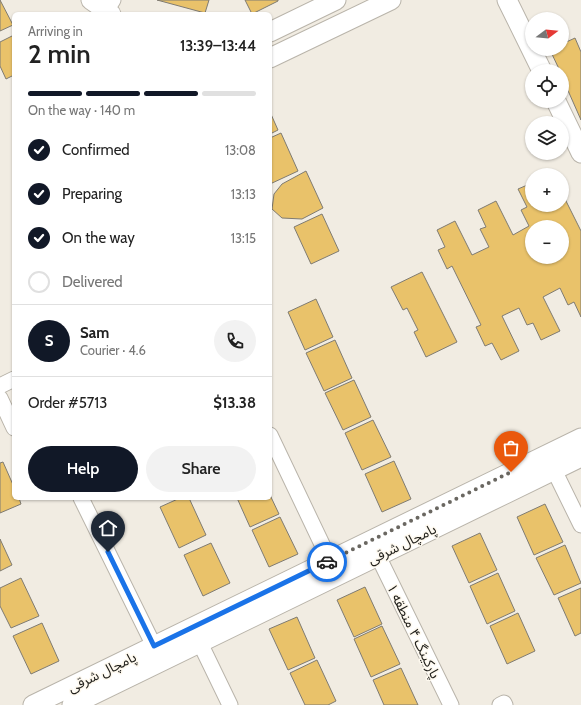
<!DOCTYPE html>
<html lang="en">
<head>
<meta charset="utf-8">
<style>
	body { margin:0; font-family:Cabin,"Noto Sans Arabic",sans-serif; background:#f2f2f2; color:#222; height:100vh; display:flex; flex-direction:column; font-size:15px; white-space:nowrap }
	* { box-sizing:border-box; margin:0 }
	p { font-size:13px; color:#767676 }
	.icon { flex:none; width:22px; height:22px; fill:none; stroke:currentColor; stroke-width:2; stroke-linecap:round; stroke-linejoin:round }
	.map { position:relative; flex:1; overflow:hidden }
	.side { position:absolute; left:12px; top:12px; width:260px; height:488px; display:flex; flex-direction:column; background:#fff; border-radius:6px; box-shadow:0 1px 3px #0004 }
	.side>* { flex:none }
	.needle { width:26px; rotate:74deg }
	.fabs { position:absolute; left:525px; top:12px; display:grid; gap:8px }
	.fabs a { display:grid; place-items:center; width:44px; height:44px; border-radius:50%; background:#fff; box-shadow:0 1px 3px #0004; font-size:20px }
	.pin { position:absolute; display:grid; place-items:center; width:34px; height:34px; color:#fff; margin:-41px -17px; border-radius:50% 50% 50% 0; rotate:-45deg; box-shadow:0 0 4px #0007 }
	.pin .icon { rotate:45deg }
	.courier { position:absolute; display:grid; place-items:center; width:40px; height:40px; margin:-20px; border:3px solid #1a73e8; border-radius:50%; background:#fff; color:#222; box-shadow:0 1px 5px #0007 }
	.overview em { font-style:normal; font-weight:600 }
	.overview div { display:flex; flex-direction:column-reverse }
	.overview { display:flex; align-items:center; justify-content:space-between; height:68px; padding:0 16px }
	h1 { font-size:26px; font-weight:600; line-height:30px }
	.bar { display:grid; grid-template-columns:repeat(4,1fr); gap:6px 4px; align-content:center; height:48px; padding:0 16px }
	.bar i { height:5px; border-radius:3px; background:#e0e0e0 }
	.bar .selected { background:#111827 }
	.bar p { grid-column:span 4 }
	.line { display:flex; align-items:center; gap:10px; padding:0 16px; border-top:1px solid #e0e0e0 }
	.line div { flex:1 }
	.round { display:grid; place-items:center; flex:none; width:42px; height:42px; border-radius:21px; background:#f2f2f2 }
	ol { padding:0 16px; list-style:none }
	li { display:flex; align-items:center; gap:12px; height:44px }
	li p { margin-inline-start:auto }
	li .icon { padding:4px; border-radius:50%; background:#111827; color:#fff; stroke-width:4 }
	li:last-child { color:#767676 }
	li i { width:22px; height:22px; border:2px solid #e0e0e0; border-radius:50% }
	.primary-button { display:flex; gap:8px; margin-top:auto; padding:8px 16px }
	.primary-button a { flex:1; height:46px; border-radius:24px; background:#111827; color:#fff; font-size:16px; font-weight:600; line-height:46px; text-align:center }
	.primary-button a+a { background:#f2f2f2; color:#222 }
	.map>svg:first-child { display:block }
</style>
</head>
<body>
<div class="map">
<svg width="581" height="705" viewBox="0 0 581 705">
	<rect width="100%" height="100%" fill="#f1ece2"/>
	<path fill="#e9c26a" stroke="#7f7b72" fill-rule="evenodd" d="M0 0 13 25 0 31Z
		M157 0H209L205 13Z
		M245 0H278V1L252 14Z
		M14 35V75L6 79 0 66V42Z
		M575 38 581 52V120L562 77V71H560L550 50 562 49V44Z
		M270 112 278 130 270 134Z
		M281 133 298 171 270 184V138Z
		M306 171 323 208 302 219 282 218 272 209 274 194 282 184Z
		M532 183V205H562V193L581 231V317L574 302 568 305 560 288 543 297 560 331 541 340 533 323 527 325 519 308 502 316 519 351 501 360 492 343 485 346 476 327 481 325 452 266 447 269 438 250 445 247 437 230 455 221 472 255 489 247 480 229 486 227 478 210 496 201 513 235 529 226 521 210 527 207 518 189ZM532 227H562V257H532Z
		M322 214 339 251 311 264 294 227Z
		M422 272 457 342 426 357 414 332 418 330 407 308 403 310 391 287Z
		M316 299 333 337 305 350 288 312Z
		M335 340 352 378 324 391 306 353Z
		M354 380 371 417 343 430 325 393Z
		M373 420 391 457 362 470 345 433Z
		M394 461 411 499 382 512 365 474Z
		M3 462 14 487V498H19L21 504 0 513V463Z
		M270 495 279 514 250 527 237 498H270Z
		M180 498H189L206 535 179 548 160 507Z
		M545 504 563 542 534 555 517 517Z
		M280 517 298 554 269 567 252 530Z
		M480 533 497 570 469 583 452 546Z
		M0 539 12 565 0 571Z
		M211 543 230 583 203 596 184 555Z
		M565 545 581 583 554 595 536 558Z
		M498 573 515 611 487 624 470 586Z
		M21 578 39 616 11 628 0 606V588Z
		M365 587 382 624 354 637 337 600Z
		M581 588V633L575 636 558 598Z
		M518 613 535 651 507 664 490 626Z
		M297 617 315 658 288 670 269 629Z
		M42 623 59 661 31 674 13 636Z
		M382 626 400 664 371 677 354 639Z
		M317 660 336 701 328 705H305L290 673Z
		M401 668 418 705H384L373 680Z"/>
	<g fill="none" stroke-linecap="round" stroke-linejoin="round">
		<defs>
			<path id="minor" d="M106 11 113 0
				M0 386 14 379
				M0 398 14 428
				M270 435 330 561
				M554 470 581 525
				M81 498 154 646
				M378 556 451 705
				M200 643 230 705
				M500 705 504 703 505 705"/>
			<path id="tertiary" d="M91 0 111 14
				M507 0 542 71
				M270 32 336 0
				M270 58 391 0
				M556 101 581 153
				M33 705 581 438
				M72 705 581 457"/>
		</defs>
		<use href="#minor" stroke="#b9b4aa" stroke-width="17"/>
		<use href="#tertiary" stroke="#b9b4aa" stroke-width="21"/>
		<use href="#minor" stroke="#fff" stroke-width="15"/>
		<use href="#tertiary" stroke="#fff" stroke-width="19"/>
	</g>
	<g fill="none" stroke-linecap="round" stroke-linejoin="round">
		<path stroke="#6a6761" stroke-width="4" stroke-dasharray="0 7.2" d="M327 562 511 472"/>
		<path stroke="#1a73e8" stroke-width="5" d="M108 552 154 646 327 562"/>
	</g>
	<g text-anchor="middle" stroke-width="3" stroke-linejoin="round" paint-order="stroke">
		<g font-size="14" fill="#21201c" stroke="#fef9ef">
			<text transform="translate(402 544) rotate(-26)" y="5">پامچال شرقی</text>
			<text transform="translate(414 631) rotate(64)" y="5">پارکینگ ۴ منطقه ۱</text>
			<text transform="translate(102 672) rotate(-26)" y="5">پامچال شرقی</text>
		</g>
	</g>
</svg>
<div class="fabs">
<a><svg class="needle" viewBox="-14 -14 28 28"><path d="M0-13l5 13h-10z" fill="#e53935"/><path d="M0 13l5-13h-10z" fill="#767676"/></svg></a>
<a><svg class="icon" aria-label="locate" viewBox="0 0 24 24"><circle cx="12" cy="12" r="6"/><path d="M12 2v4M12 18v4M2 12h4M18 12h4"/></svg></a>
<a><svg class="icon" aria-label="layers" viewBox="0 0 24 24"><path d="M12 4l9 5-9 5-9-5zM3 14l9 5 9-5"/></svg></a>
<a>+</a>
<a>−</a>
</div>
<div class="pin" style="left:511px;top:472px;background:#ea580c"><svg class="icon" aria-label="bag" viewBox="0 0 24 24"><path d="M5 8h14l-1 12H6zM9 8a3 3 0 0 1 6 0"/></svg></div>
<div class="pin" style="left:108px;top:552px;background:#1f2937"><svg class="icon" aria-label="home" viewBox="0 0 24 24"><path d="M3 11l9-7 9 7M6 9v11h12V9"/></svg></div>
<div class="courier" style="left:327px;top:562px"><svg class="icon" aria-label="car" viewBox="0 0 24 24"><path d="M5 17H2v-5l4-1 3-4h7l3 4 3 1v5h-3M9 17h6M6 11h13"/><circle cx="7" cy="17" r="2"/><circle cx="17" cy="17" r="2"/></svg></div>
<section class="side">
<div class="overview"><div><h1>2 min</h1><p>Arriving in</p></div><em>13:39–13:44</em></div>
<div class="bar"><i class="selected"></i><i class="selected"></i><i class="selected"></i><i></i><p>On the way · 140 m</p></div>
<ol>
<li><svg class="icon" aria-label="check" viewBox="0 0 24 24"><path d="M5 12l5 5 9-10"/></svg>Confirmed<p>13:08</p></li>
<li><svg class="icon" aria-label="check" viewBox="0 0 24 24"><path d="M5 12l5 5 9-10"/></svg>Preparing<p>13:13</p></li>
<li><svg class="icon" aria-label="check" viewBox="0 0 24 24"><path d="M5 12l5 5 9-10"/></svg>On the way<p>13:15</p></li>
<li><i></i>Delivered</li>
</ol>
<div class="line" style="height:72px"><b class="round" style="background:#111827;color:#fff">S</b><div><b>Sam</b><p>Courier · 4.6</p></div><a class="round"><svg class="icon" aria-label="phone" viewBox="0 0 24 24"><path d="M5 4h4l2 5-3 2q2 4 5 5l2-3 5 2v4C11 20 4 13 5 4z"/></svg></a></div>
<div class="line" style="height:52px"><div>Order #5713</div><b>$13.38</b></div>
<div class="primary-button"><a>Help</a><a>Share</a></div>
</section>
</div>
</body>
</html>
